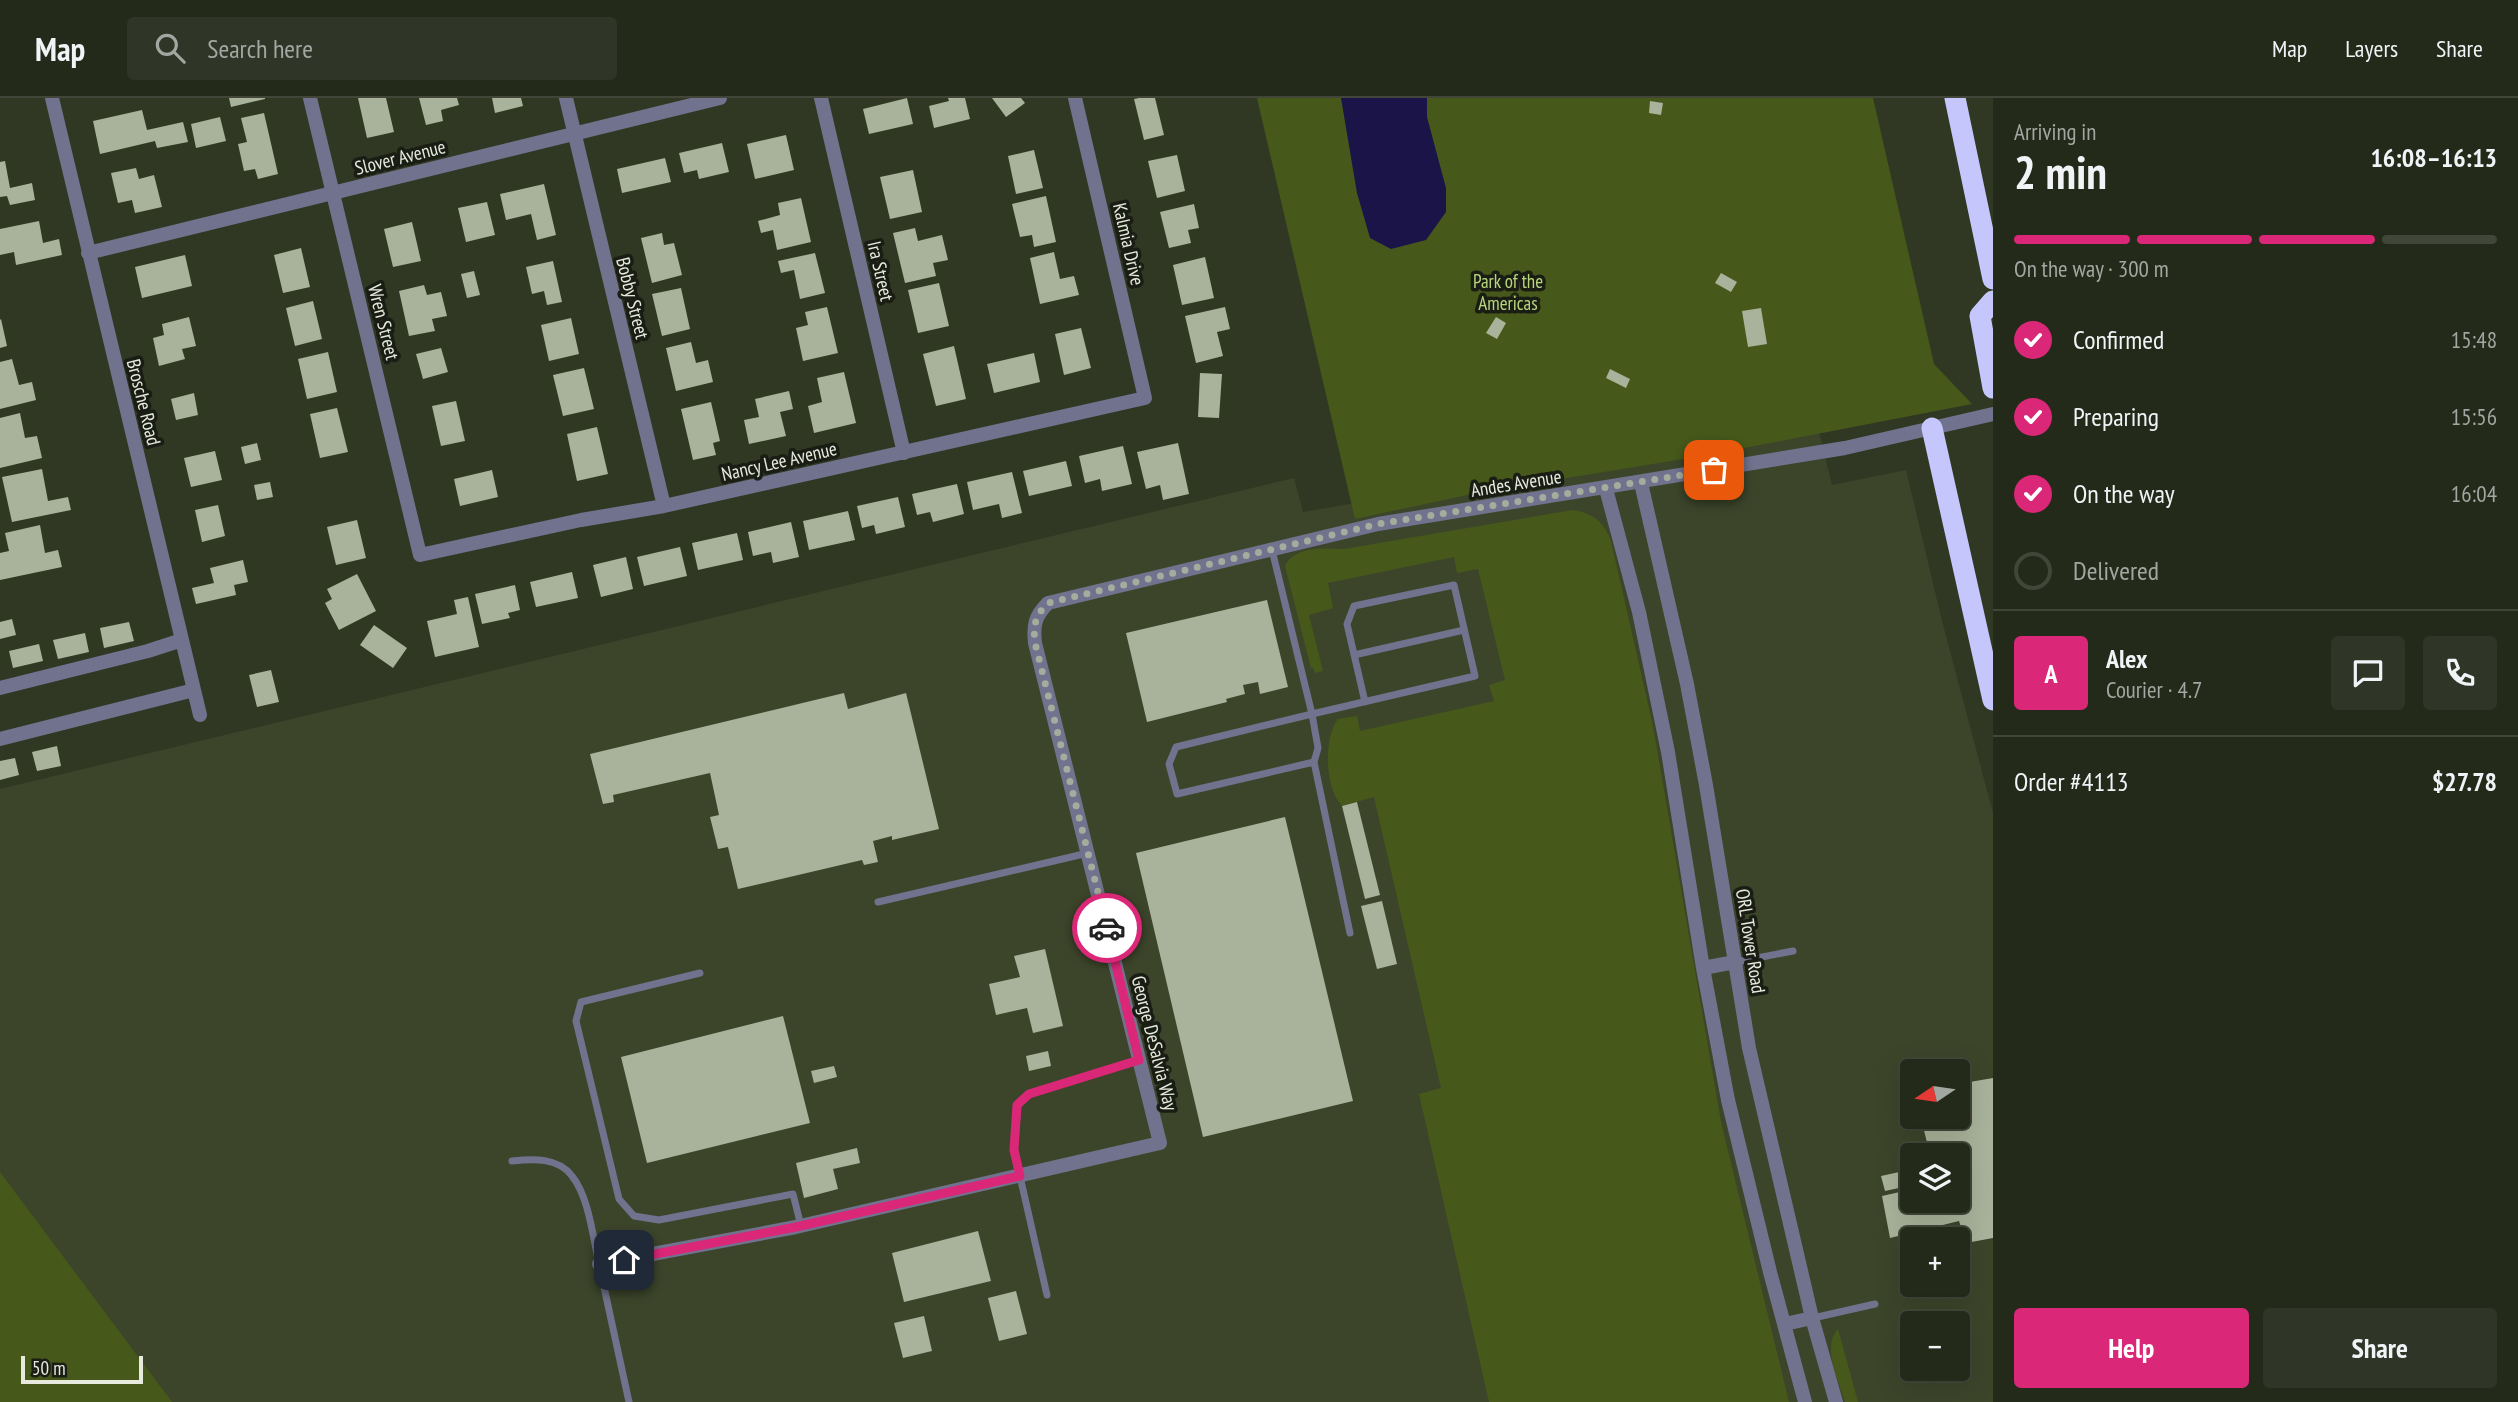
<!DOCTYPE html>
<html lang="en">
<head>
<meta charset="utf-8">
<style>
	body { margin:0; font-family:"PT Sans Narrow",sans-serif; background:#303627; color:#f1f3f6; height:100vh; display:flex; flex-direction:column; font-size:26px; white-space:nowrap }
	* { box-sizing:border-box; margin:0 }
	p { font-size:23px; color:#a3a7a2 }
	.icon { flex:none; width:38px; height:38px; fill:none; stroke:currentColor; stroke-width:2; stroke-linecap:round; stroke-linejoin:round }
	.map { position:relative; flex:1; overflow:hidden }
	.panel { display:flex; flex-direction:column; background:#242a1a; width:525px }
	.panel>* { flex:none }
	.needle { width:46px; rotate:257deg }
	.tools { position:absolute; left:1900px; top:961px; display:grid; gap:14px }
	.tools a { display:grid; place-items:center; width:70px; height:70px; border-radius:7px; background:#242a1a; box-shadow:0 7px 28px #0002,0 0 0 2px #414639; font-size:35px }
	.scale { position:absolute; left:21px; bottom:18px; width:122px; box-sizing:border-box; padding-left:7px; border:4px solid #e6ebde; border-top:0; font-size:19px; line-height:24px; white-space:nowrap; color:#e6ebde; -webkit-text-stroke:5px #1a1d14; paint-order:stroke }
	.pin { position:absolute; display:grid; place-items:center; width:60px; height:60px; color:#fff; margin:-30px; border-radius:14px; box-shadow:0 4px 10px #0006 }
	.courier { position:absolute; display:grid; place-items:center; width:70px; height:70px; margin:-35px; border:5px solid #db2777; border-radius:50%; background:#fff; color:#222; box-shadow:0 2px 9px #0007 }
	.head em { font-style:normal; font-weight:800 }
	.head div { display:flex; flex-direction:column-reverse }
	.head { display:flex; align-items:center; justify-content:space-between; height:119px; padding:0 21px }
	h1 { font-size:46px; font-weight:800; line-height:52px }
	.bar { display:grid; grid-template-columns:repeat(4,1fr); gap:10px 7px; align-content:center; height:84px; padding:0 21px }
	.bar i { height:9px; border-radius:5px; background:#414639 }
	.bar .on { background:#db2777 }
	.bar p { grid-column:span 4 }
	.line { display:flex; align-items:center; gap:18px; padding:0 21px; border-top:2px solid #414639 }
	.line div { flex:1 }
	.round { display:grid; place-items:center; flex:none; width:74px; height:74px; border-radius:7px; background:#303627 }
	ol { padding:0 21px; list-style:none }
	li { display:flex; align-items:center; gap:21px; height:77px }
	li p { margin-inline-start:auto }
	li .icon { padding:7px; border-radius:50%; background:#db2777; color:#fff; stroke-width:4 }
	li:last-child { color:#a3a7a2 }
	li i { width:38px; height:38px; border:4px solid #414639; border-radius:50% }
	.button { display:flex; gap:14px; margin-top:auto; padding:14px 21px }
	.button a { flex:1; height:80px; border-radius:7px; background:#db2777; color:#fff; font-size:28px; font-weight:800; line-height:80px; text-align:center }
	.button a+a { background:#303627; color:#f1f3f6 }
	header { display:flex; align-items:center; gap:42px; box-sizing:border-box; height:98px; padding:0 35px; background:#242a1a; border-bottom:2px solid #414639 }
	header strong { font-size:33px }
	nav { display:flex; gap:38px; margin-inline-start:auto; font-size:24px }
	.search { width:490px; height:63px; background:#303627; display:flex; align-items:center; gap:18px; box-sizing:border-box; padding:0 24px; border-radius:7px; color:#a3a7a2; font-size:26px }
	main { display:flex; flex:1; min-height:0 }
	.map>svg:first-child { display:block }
</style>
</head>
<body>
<header>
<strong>Map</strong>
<div class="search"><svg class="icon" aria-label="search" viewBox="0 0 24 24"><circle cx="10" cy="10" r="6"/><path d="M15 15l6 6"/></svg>Search here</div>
<nav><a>Map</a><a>Layers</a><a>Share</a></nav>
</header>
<main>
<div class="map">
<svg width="1993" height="1304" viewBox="0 0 1993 1304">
	<rect width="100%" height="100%" fill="#303823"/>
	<path fill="#3c452a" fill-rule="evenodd" d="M1817 326 1832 387 1906 372 1942 523 1993 715V1304H0V691L1294 380 1303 414ZM1913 973H1958V1018H1913ZM1913 1057H1958V1102H1913ZM1913 1141H1958V1186H1913ZM1913 1225H1958V1270H1913Z"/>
	<path fill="#46591a" d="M1257 0H1873L1934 266 1972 306 1708 357 1481 394 1355 421Z
		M1573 412C1593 415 1604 424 1611 443L1653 628 1721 1024 1789 1304H1489L1419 996 1441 990 1374 699 1342 708C1325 691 1323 640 1338 621L1357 618 1360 633 1494 603 1489 587 1505 582 1478 471 1457 475 1454 459 1328 485 1333 510 1309 517 1323 573 1315 575 1313 570H1311L1285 468C1295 447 1324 451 1344 451Z
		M0 1074 172 1304H0Z
		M1838 1231 1858 1304H1845C1839 1283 1821 1249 1838 1231Z"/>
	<path fill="#1b1448" d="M1341 0H1427V19L1446 90V114L1426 142 1391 151 1370 140 1357 95Z"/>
	<path fill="#a9b29a" d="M229 0H265V1L231 9Z
		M358 0H386L394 34 367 40Z
		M419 0H457L459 7 441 12 443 23 426 27Z
		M492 0H521L523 8 495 15Z
		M907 0 913 26 869 36 863 11Z
		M948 0H965L970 21 934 30 929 8 949 3Z
		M992 0H1021L1025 5 1006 19Z
		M1139 0H1155L1164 37 1144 42 1134 1Z
		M1650 3 1663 5 1661 17 1649 15Z
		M142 12 147 32 183 24 188 44 157 50 155 43 100 56 93 23Z
		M264 15 278 76 258 81 255 71 244 73 238 46 247 44 241 20Z
		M220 19 226 43 196 50 191 26Z
		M786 37 794 72 755 81 747 46Z
		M722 45 729 74 699 81 697 72 684 75 679 55Z
		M1034 52 1043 90 1016 96 1008 58Z
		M1177 57 1185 93 1157 100 1148 63Z
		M665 60 671 84 622 95 617 71Z
		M5 63 10 90 32 85 35 102 10 107 7 98 0 99V64Z
		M136 70 139 81 154 77 162 109 135 115 132 102 118 105 111 75Z
		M913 72 922 114 890 121 880 79Z
		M544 86 556 137 537 142 531 116 506 122 500 96Z
		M1046 98 1056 144 1034 149 1032 137 1020 139 1012 106Z
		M801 100 811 144 777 152 773 132 761 135 758 123 780 117 778 105Z
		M487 104 495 137 466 144 458 110Z
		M1194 106 1199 130 1188 132 1191 145 1169 150 1160 114Z
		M39 123 43 145 59 141 62 157 16 167 14 154 0 157V131Z
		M412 124 421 163 393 169 384 131Z
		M915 130 918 143 942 137 948 162 933 165 936 178 905 185 893 135Z
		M662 135 664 147 674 145 682 177 652 185 641 140Z
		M301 150 310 189 283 195 274 157Z
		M1054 154 1060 181 1074 178 1079 197 1040 206 1030 160Z
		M815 155 825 195 800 201 794 172 781 175 778 163Z
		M185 157 192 188 142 200 135 169Z
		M1205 159 1214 200 1182 207 1173 167Z
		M553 163 562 204 547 207 544 193 532 196 526 169Z
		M474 173 480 197 467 200 461 176Z
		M1721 175 1737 184 1731 194 1715 185Z
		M939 185 949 228 918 235 908 192Z
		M424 187 427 197 441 194 447 218 432 221 435 233 409 238 399 193Z
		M681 190 690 231 662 238 652 196Z
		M313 203 322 241 295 248 286 210Z
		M827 209 838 255 803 263 796 230 808 227 805 214Z
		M1225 209 1230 231 1217 234 1223 258 1196 265 1185 218Z
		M1761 210 1767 246 1748 249 1742 213Z
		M189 219 196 248 182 251 185 261 159 268 153 240 164 237 162 226Z
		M1496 219 1506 225 1497 241 1486 235Z
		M571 220 579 256 549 263 541 227Z
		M1 221 7 248 0 250V222Z
		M1081 230 1091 270 1064 277 1055 236Z
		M691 244 696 265 708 262 713 284 676 293 666 250Z
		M954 248 966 301 936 308 923 256Z
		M441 250 448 274 423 281 416 256Z
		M328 254 337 294 307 301 298 261Z
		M1034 255 1040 284 994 295 987 266Z
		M12 261 19 287 32 284 36 302 0 311V264Z
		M584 270 594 311 563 318 553 277Z
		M1610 271 1630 281 1626 290 1606 280Z
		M844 274 856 325 814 335 808 308 822 304 817 280Z
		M1200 275 1222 276 1219 320 1198 319Z
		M789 293 793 311 780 314 786 338 749 346 744 322 759 319 755 301Z
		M194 295 198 317 176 322 171 301Z
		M456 303 465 343 441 348 432 308Z
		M711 304 720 343 713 345 716 357 693 362 681 311Z
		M337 310 348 354 320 360 310 316Z
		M20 315 25 340 37 338 42 360 0 370V320Z
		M597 329 608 376 577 383 567 336Z
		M257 345 261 362 245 366 241 349Z
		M1178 345 1189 396 1163 402 1160 387 1146 391 1137 354Z
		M1123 348 1132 386 1102 393 1100 381 1085 385 1079 358Z
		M215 353 222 382 191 389 184 360Z
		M1066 363 1072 388 1029 398 1023 373Z
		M42 371 48 403 68 399 71 412 12 424 2 379Z
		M492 372 498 399 460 408 454 381Z
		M1012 374 1022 415 1002 420 999 406 973 412 967 384Z
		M270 384 273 399 257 402 254 387Z
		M957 386 964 416 933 424 930 414 917 417 912 396Z
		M898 399 905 429 876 436 874 427 862 430 857 408Z
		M218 407 225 438 202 444 195 412Z
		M848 413 855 442 809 452 803 423Z
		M357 422 366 460 336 467 327 429Z
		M791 424 799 459 773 465 771 454 753 458 748 434Z
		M40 427 45 455 58 452 62 469 0 482V455L9 453 5 435Z
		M737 435 743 462 698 472 692 445Z
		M680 449 687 478 644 488 637 459Z
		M626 459 633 491 601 499 593 467Z
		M243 462 248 484 234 487 236 497 196 506 192 490 214 485 210 470Z
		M572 474 578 500 536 509 530 484Z
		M357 476 376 513 339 532 325 505 332 501 327 491Z
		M515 487 520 512 508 515 510 520 482 526 475 496Z
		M468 499 479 549 435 559 427 523 457 516 454 502Z
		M1267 502 1288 589 1260 596 1258 584 1243 587 1245 596 1226 601 1227 604 1147 624 1126 535Z
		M12 521 16 537 0 541V524Z
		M129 524 134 543 104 550 100 530Z
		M374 527 407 550 393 570 360 547Z
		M85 535 89 554 58 561 53 542Z
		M39 546 43 563 13 570 9 553Z
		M271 572 279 604 257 609 249 577Z
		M844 595 848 611 906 595 939 731 892 742V738L873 743 878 764 864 767 862 762 738 791 728 749 718 751 710 719 719 717 710 675 613 697 614 704 603 706 590 656Z
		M57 648 61 668 37 673 32 654Z
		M15 660 19 677 0 682V663Z
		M1357 704 1380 797 1365 801 1342 708Z
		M1285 719 1353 1003 1203 1039 1136 755Z
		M1382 803 1397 866 1377 871 1361 808Z
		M1045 851 1063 928 1033 935 1027 910 996 917 989 886 1020 879 1014 858Z
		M783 918 810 1025 647 1065 621 959Z
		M1048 953 1051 968 1029 973 1026 958Z
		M834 968 837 979 814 985 811 973Z
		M1993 980V1140L1966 1145 1959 1123 1890 1140 1882 1098 1913 1091V1102H1958V1057H1930L1921 1020 1958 1018V986Z
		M857 1050 860 1065 833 1071 838 1091 804 1100 796 1065Z
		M1913 1071V1087L1885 1093 1881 1078Z
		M978 1133 991 1183 904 1204 892 1155Z
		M1016 1193 1027 1236 999 1243 988 1200Z
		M924 1218 932 1253 903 1260 894 1225Z"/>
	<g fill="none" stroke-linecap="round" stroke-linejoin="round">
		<path stroke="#71728d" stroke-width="7" d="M1272 452 1312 616 1176 649 1169 666 1177 696 1314 664 1318 650 1312 616 1475 578 1454 487 1354 508 1347 526 1365 604
			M1354 557 1464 532
			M1314 664 1350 835
			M878 804 1088 755
			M1736 864 1793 853
			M700 875 581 904 576 923 619 1101 634 1118 659 1122 793 1096 801 1128
			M512 1063C533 1061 558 1059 572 1078 589 1099 593 1140 599 1166 609 1212 619 1258 629 1304
			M1047 1197 1014 1052 1018 1007 1029 996 1139 962
			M1813 1220 1875 1206"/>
		<path stroke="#71728d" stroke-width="14" d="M52 0 200 617
			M310 0 420 457 581 422 664 408 1145 300 1075 0
			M566 0 664 408
			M821 0 904 355
			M88 155 720 0
			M1641 385 1687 586 1706 687 1749 950 1812 1220 1836 1304
			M1606 391 1639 514 1668 654 1703 870 1728 1002 1770 1174 1805 1304
			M0 590 148 553 182 542
			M0 641 194 592
			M1703 870 1735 864
			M599 1166 796 1129 1160 1045 1035 545C1033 527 1035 518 1048 505L1378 426 1845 350 1932 330
			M1785 1226 1812 1220"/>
		<path stroke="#71728d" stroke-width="14" d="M1932 330 1993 316"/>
		<path stroke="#c5c7fc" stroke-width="21" d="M1955 0 1993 181
			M1993 203 1980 218 1993 290
			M1932 330 1993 602"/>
	</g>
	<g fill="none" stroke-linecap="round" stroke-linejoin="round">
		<path stroke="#a6ac9d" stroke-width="7" stroke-dasharray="0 12.6" d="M1107 830 1035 545C1033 527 1035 518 1048 505L1378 426 1714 372"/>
		<path stroke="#db2777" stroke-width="9" d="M624 1162 796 1129 1020 1078 1014 1052 1017 1007 1029 996 1139 962 1107 830"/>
	</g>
	<g text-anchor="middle" stroke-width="7" stroke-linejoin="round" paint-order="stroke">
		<g font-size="19" fill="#e6ebde" stroke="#1a1d14">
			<text transform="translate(400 59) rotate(-14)" y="7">Slover Avenue</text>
			<text transform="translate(1129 146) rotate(77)" y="7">Kalmia Drive</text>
			<text transform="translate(881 173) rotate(77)" y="7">Ira Street</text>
			<text transform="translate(633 200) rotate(76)" y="7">Bobby Street</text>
			<text transform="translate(384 224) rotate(76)" y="7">Wren Street</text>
			<text transform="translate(144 304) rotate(76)" y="7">Brosche Road</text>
			<text transform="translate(779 363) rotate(-13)" y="7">Nancy Lee Avenue</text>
			<text transform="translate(1516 385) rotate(-9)" y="7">Andes Avenue</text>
			<text transform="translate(1751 843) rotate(81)" y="7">ORL Tower Road</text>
			<text transform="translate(1155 945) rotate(76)" y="7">George DeSalvia Way</text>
		</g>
		<g font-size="19" fill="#b8d77c" stroke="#1a1d14">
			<text x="1508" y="190">Park of the<tspan x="1508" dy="22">Americas</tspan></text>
		</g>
	</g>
</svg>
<div class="tools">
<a><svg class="needle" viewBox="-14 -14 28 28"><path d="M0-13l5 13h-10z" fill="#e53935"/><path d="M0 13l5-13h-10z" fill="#a3a7a2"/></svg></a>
<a><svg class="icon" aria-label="layers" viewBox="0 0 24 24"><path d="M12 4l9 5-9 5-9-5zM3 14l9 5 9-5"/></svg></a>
<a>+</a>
<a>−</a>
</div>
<div class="scale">50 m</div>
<div class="pin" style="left:1714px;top:372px;background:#ea580c"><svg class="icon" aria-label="bag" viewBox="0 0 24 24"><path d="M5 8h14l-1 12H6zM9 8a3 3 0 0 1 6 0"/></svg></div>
<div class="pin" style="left:624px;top:1162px;background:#1f2937"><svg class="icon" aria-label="home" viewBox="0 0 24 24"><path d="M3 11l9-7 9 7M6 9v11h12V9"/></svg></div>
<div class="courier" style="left:1107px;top:830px"><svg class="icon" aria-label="car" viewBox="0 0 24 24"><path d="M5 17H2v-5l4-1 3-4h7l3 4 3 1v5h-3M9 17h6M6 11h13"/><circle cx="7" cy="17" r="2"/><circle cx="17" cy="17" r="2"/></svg></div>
</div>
<section class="panel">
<div class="head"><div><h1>2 min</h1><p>Arriving in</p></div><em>16:08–16:13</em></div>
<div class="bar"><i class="on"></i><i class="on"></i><i class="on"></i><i></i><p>On the way · 300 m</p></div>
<ol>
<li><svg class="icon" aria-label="check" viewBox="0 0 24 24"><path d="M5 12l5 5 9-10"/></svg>Confirmed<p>15:48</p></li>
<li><svg class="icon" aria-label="check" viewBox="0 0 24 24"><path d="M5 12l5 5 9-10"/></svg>Preparing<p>15:56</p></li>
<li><svg class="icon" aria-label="check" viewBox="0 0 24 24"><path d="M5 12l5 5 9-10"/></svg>On the way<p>16:04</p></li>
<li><i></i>Delivered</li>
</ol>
<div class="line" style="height:126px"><b class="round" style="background:#db2777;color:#fff">A</b><div><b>Alex</b><p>Courier · 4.7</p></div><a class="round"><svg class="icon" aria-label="chat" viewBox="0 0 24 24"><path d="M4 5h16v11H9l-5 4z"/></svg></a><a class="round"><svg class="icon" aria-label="phone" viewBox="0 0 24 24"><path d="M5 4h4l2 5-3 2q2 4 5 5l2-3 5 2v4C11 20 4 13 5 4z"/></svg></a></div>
<div class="line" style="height:91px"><div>Order #4113</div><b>$27.78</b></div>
<div class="button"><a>Help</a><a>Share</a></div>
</section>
</main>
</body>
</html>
